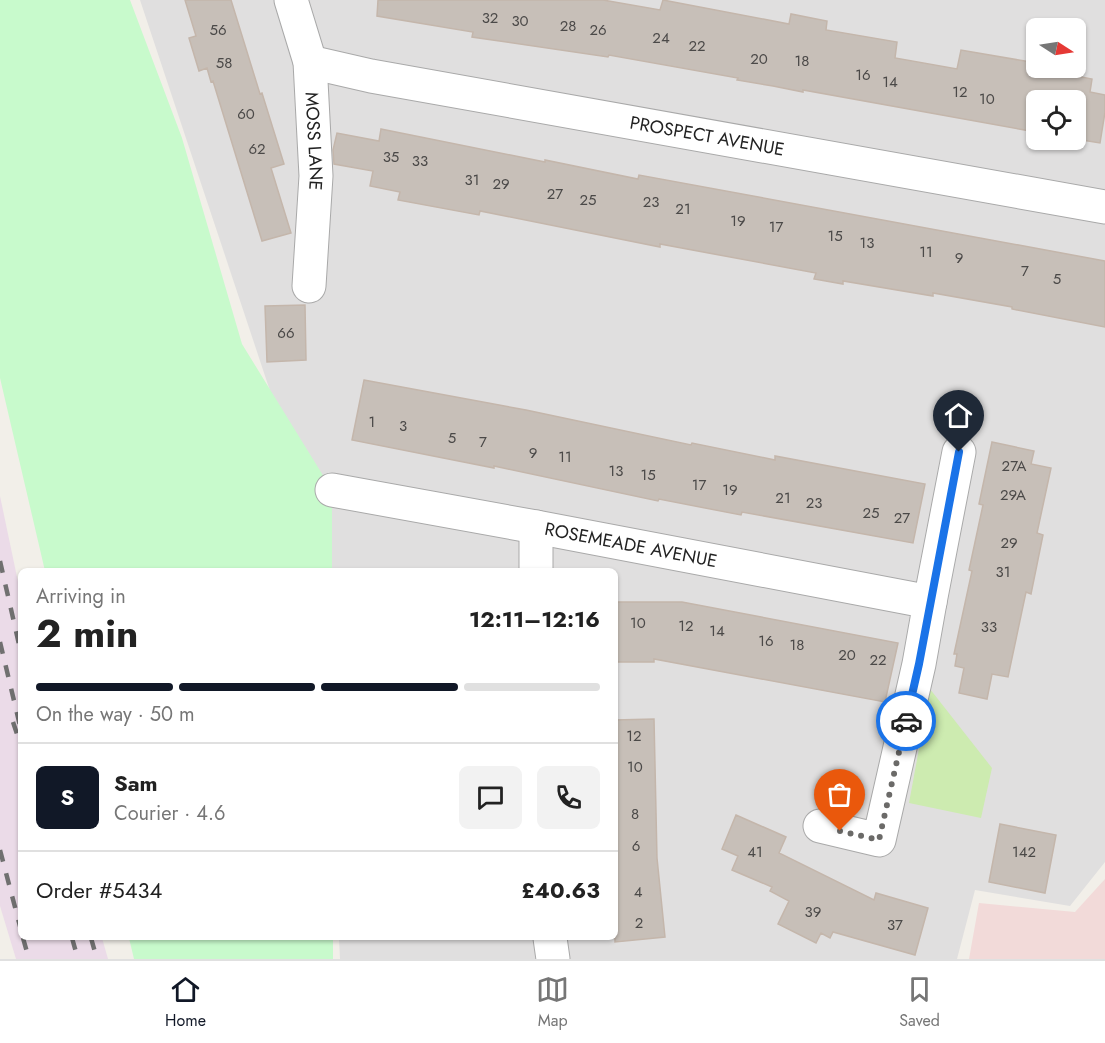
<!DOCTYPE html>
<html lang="en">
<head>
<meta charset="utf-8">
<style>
	body { margin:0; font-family:Jost,sans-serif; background:#f2f2f2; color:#222; height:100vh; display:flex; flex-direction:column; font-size:22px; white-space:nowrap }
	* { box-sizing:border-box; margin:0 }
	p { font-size:20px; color:#767676 }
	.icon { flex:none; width:33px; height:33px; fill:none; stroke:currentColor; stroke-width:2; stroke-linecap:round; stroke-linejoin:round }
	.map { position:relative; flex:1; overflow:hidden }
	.side { position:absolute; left:18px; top:568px; width:600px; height:372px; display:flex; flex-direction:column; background:#fff; border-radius:9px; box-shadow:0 2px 4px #0004 }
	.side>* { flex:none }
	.needle { width:39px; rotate:102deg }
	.fabs { position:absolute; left:1026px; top:18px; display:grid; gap:12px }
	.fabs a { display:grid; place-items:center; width:60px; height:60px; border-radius:9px; background:#fff; box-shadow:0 2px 4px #0004; font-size:30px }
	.pin { position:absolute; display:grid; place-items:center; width:51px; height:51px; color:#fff; margin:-62px -26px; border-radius:50% 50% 50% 0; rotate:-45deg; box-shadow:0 0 6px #0007 }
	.pin .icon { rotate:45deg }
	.courier { position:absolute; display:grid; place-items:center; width:60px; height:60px; margin:-30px; border:4px solid #1a73e8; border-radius:50%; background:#fff; color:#222; box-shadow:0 2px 8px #0007 }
	.summary em { font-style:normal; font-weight:700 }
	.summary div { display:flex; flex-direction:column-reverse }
	.summary { display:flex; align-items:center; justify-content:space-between; height:102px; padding:0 18px }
	h1 { font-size:39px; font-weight:700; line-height:45px }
	.bar { display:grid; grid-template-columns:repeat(4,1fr); gap:9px 6px; align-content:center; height:72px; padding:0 18px }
	.bar i { height:8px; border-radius:4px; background:#e0e0e0 }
	.bar .selected { background:#111827 }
	.bar p { grid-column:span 4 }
	.line { display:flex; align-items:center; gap:15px; padding:0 18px; border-top:2px solid #e0e0e0 }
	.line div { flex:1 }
	.round { display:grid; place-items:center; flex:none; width:63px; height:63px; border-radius:9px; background:#f2f2f2 }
	.dock { display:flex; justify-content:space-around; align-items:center; height:84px; border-top:2px solid #e0e0e0; background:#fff; font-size:16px; color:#767676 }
	.dock a { display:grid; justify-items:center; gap:3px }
	.dock .selected { color:#111827 }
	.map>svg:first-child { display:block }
</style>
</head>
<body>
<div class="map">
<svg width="1105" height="959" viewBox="0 0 1105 959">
	<rect width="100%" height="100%" fill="#f2efe9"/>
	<path fill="#e0dfdf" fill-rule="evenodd" d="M140 0H1105V862L1070 906 975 890 957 959H340L339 938H615V572L323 571 322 547ZM1036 28H1076V68H1036ZM1036 100H1076V140H1036Z"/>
	<path fill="#f2dad9" d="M1105 879V959H969L979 903 1075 912Z"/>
	<path fill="#ebdbe8" d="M0 496 21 596V938H102L108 959H16L0 906Z"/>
	<path fill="#cdebb0" d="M930 689 992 768 981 818 909 803Z"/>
	<path fill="#c8facc" d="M0 0H130L182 138 242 344 332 490V571H45L0 378Z
		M129 938H333V959H134Z"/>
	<path fill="#c7bfb8" stroke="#c4b6ab" stroke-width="1.5" d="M185 0H231L260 94 262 93 284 164 271 168 291 233 262 241 213 81 211 82 207 68 199 71 189 38 196 36Z
		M378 0H603L660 10 663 0 789 24 791 14 827 21 826 30 897 42 895 58 957 69 961 50 1036 63V68L1092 79 1090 92 1105 95V112L1100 143 1076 139V100H1036V132L803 90V92L773 86 737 80 738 78 609 55 608 57 472 37 473 32 377 16Z
		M381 129 545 162V160L638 179 639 175 1105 261V327L1012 309V307L933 293V296L843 281V284L814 279 816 273 660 244V247L480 211 479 215 398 200 400 192 370 186 373 171 334 164 333 150 337 133 379 141Z
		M305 305 306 360 267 362 265 306Z
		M364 380 526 410 691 445 692 443 775 460V456L925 484 913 543 742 512 741 515 659 499 658 501 494 466V468L352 440Z
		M992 442 1034 451 1031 464 1051 468 1037 533 1043 535 1031 594 1026 592 1008 677 992 674 987 699 959 693 964 668 955 666 957 654H954L972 571 969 570 983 505 979 504Z
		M615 602H682L898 643 885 702 654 659V662H615Z
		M654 719 657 858 665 937 615 942V720Z
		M736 815 786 837 779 853 874 900 876 893 928 908 915 955 833 932 830 938 821 933 816 943 778 924 789 901 770 891 772 887 732 870 738 856 722 849Z
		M1000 824 1056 835 1045 893 989 882Z"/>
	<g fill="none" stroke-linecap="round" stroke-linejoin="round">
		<defs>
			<g id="minor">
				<path id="s1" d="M291 0 310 62 316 176 309 286"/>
				<path id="s2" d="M310 62 371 76 1105 207"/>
				<path id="s3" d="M332 490 536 527 930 602 919 664 879 840 820 826"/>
				<path d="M536 527V572"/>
				<path d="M930 602 959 452"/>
				<path d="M550 938 553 959"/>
			</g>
		</defs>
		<use href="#minor" stroke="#a9a9a9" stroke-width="35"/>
		<use href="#minor" stroke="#fff" stroke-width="33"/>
		<path stroke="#707070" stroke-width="4.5" stroke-dasharray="12 12" stroke-linecap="butt" d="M0 561 21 653
			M0 642 21 730
			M13 722 21 746
			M0 850 21 930
			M23 938 29 959
			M72 938 78 959
			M91 938 97 959"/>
	</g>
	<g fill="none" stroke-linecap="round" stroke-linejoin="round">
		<path stroke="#6b6a68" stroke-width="6" stroke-dasharray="0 10.8" d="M840 831 879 840 906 721"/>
		<path stroke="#1a73e8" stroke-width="8" d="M906 721 919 664 959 452"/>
	</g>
	<g text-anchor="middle" stroke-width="4.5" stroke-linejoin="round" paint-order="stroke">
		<g font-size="15" fill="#4b4948">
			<text x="490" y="23">32</text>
			<text x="520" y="26">30</text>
			<text x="568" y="31">28</text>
			<text x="218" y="35">56</text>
			<text x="598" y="35">26</text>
			<text x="661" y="43">24</text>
			<text x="697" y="51">22</text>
			<text x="759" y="64">20</text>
			<text x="802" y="66">18</text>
			<text x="224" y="68">58</text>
			<text x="863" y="80">16</text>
			<text x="890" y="87">14</text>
			<text x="960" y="97">12</text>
			<text x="987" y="104">10</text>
			<text x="246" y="119">60</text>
			<text x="257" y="154">62</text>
			<text x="391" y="162">35</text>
			<text x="420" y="166">33</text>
			<text x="472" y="185">31</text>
			<text x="501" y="189">29</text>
			<text x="555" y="199">27</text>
			<text x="588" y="205">25</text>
			<text x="651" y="207">23</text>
			<text x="683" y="214">21</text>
			<text x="738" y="226">19</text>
			<text x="776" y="232">17</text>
			<text x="835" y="241">15</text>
			<text x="867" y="248">13</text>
			<text x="926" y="257">11</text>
			<text x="959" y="263">9</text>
			<text x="1025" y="276">7</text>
			<text x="1057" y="284">5</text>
			<text x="286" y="338">66</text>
			<text x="372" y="427">1</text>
			<text x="403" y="431">3</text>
			<text x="452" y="443">5</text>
			<text x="483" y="447">7</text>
			<text x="533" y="458">9</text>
			<text x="565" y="462">11</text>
			<text x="1014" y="471">27A</text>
			<text x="616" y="476">13</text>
			<text x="648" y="480">15</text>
			<text x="699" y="490">17</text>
			<text x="730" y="495">19</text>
			<text x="1013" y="500">29A</text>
			<text x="783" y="503">21</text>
			<text x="814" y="508">23</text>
			<text x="871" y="518">25</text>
			<text x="902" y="523">27</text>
			<text x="1009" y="548">29</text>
			<text x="1003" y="577">31</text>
			<text x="638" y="628">10</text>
			<text x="686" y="631">12</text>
			<text x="989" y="632">33</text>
			<text x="717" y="636">14</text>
			<text x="766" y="646">16</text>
			<text x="797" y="650">18</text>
			<text x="847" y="660">20</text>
			<text x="878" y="665">22</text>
			<text x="634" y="741">12</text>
			<text x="635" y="772">10</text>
			<text x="635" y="819">8</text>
			<text x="636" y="851">6</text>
			<text x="755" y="857">41</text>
			<text x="1024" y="857">142</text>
			<text x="638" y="897">4</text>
			<text x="813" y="917">39</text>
			<text x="639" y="928">2</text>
			<text x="895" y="930">37</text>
		</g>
		<g font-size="18" fill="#222" stroke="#fff">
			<text dy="6" stroke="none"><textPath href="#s2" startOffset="404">PROSPECT AVENUE</textPath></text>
			<text dy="6" stroke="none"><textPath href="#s1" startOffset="144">MOSS LANE</textPath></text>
			<text dy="6" stroke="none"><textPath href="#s3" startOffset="304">ROSEMEADE AVENUE</textPath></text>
		</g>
	</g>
</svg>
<div class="fabs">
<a><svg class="needle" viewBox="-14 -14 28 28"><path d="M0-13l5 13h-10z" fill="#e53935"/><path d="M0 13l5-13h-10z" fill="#767676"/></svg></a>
<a><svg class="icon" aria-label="locate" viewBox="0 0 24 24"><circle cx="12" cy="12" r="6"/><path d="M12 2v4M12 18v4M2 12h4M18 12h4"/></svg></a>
</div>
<div class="pin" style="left:840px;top:831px;background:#ea580c"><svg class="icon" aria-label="bag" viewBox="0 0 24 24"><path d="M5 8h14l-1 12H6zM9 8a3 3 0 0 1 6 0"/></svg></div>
<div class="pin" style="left:959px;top:452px;background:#1f2937"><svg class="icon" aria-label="home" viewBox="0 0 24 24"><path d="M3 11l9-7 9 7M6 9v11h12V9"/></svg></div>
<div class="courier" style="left:906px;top:721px"><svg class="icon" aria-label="car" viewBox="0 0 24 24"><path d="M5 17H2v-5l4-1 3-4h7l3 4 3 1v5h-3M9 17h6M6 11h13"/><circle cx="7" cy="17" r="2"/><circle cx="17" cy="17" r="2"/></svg></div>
<section class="side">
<div class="summary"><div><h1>2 min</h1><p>Arriving in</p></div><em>12:11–12:16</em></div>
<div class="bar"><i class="selected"></i><i class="selected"></i><i class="selected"></i><i></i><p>On the way · 50 m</p></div>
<div class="line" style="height:108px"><b class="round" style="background:#111827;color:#fff">S</b><div><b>Sam</b><p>Courier · 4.6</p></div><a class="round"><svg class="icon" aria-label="chat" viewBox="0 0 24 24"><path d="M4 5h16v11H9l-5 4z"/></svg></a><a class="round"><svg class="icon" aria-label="phone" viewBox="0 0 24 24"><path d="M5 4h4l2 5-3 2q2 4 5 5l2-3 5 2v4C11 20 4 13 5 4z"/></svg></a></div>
<div class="line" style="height:78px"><div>Order #5434</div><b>£40.63</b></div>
</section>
</div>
<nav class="dock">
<a class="selected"><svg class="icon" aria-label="home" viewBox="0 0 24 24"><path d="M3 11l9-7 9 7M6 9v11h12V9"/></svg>Home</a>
<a><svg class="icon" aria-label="map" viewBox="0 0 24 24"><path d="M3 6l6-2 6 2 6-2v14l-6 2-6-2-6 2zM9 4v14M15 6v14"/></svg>Map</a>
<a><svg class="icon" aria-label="saved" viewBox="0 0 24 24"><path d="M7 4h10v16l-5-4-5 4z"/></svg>Saved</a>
</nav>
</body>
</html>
